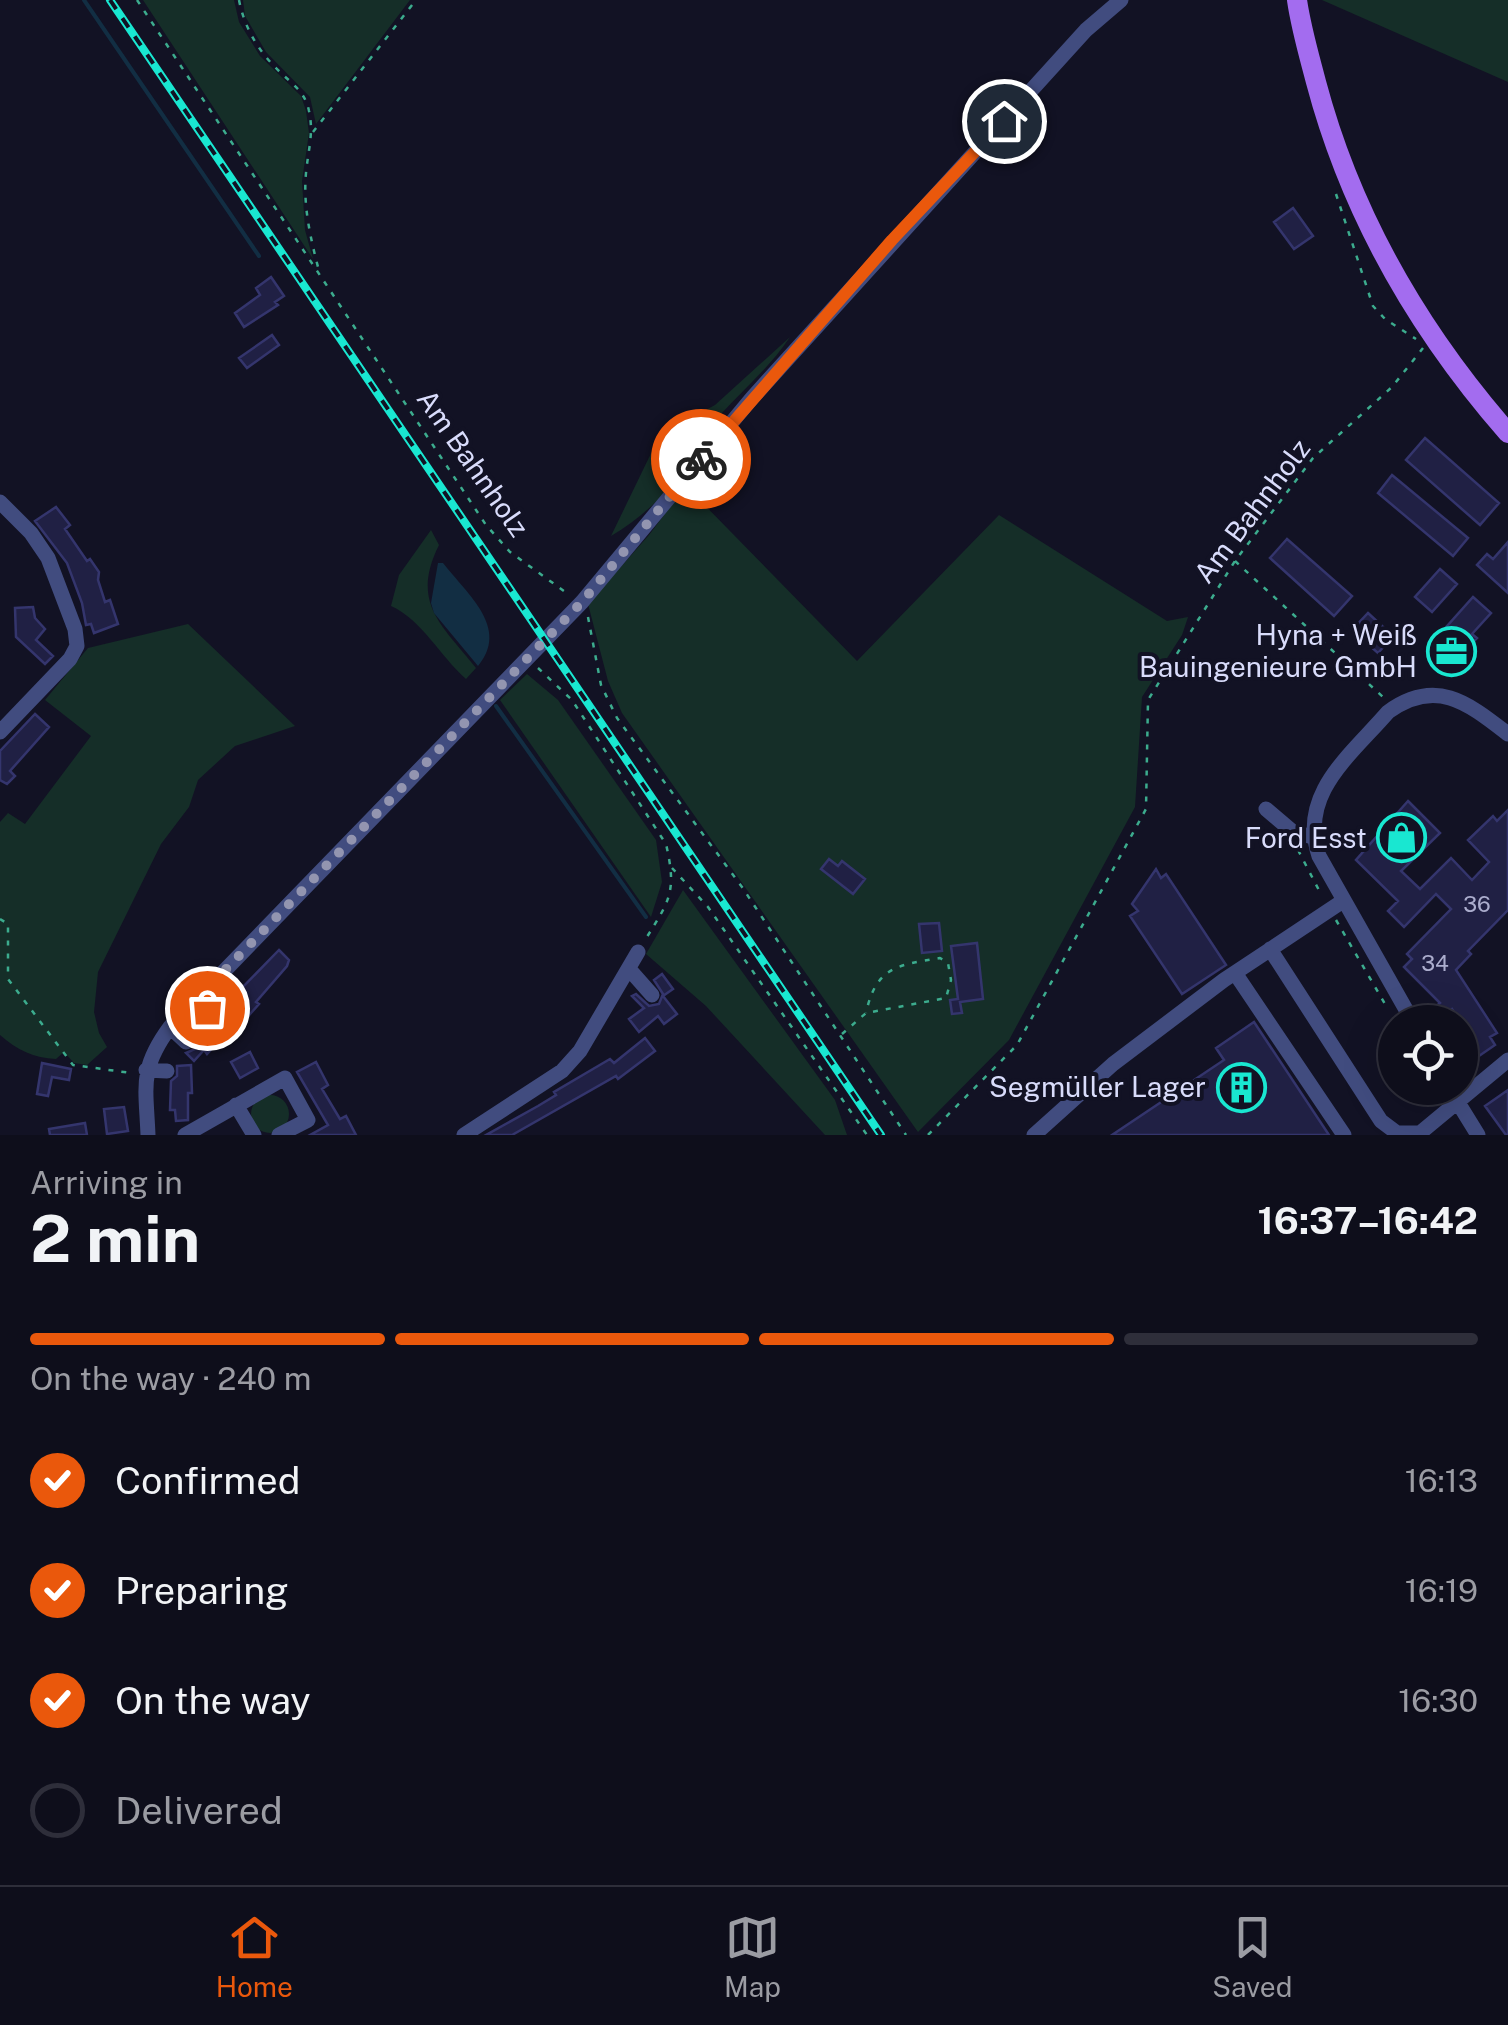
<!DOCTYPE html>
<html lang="en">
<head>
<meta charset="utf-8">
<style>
	body { margin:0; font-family:"Public Sans",sans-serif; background:#1c1c28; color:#f1f3f6; height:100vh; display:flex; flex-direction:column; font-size:38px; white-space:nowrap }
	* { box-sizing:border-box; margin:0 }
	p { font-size:32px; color:#9b9ca3 }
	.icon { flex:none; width:55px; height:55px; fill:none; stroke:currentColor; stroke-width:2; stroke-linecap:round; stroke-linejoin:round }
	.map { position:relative; height:1135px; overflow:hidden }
	.side { display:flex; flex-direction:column; background:#0e0e1b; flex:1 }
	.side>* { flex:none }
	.tools { position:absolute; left:1378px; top:1005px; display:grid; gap:20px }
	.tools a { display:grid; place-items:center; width:100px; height:100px; border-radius:50%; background:#0e0e1b; box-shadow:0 10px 40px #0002,0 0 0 2px #2e2e3a; font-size:50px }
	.pin { position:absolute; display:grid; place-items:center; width:85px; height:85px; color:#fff; margin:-42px; border:5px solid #fff; border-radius:50%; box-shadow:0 2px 10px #0007 }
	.courier { position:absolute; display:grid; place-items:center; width:100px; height:100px; margin:-50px; border:8px solid #ea580c; border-radius:50%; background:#fff; color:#222; box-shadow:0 2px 12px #0007 }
	.overview em { font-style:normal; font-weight:700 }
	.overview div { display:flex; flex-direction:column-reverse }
	.overview { display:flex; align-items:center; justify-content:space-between; height:170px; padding:0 30px }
	h1 { font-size:65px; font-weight:700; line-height:75px }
	.bar { display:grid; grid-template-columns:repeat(4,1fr); gap:15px 10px; align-content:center; height:120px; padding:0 30px }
	.bar i { height:12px; border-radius:8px; background:#2e2e3a }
	.bar .on { background:#ea580c }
	.bar p { grid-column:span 4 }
	ol { padding:0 30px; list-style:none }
	li { display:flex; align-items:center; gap:30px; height:110px }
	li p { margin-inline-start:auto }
	li .icon { padding:10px; border-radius:50%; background:#ea580c; color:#fff; stroke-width:4 }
	li:last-child { color:#9b9ca3 }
	li i { width:55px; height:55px; border:5px solid #2e2e3a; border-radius:50% }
	.tabs { display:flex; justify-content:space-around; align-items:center; height:140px; border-top:2px solid #2e2e3a; background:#0e0e1b; font-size:28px; color:#9b9ca3 }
	.tabs a { display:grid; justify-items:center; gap:5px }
	.tabs .on { color:#ea580c }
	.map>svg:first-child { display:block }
</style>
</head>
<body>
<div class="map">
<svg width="1508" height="1135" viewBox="0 0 1508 1135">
	<rect width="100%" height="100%" fill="#121224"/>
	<path fill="#152e28" d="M143 0H234L239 22 260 56 301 96 306 111 309 133 302 181 305 230 313 259Z
		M243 0H410L316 124 310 97 266 52 245 16Z
		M1322 0H1508V82Z
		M790 337C770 367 745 388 721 414 708 428 701 445 691 460 670 491 643 517 611 536L657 441 681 423 715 405Z
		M686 486 857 661 999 515 1167 621 1188 617 1182 635 1142 697 1135 807 1009 1040 918 1132 622 713 608 681 588 604 649 535Z
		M431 530 439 545C410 603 442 625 476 668L466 679C440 656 422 620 391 606L399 575Z
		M188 624 295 726 235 746 198 780 189 807 161 844 98 972 94 1012 99 1033 107 1047 87 1065 74 1063 64 1052 56 1059C34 1058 17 1050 0 1035V822L8 813 25 824 91 736 45 700 88 648Z
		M527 674 558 700 656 840 662 882 651 917 500 700Z
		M683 890 835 1100 847 1135H825L706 1006 646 954Z
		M251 1114a19 19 0 1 1 38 0a19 19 0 1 1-38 0Z"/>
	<path fill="#122e43" d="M438 563H443C468 595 510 628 478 666L434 613 431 603Z"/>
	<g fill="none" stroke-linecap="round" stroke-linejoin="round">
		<path stroke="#122e43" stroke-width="4" d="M84 0 259 256
			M496 706 646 917"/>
	</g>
	<path fill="#202044" stroke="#34356d" stroke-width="2.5" d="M1293 208 1313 236 1294 249 1274 222Z
		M271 277 284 296 275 302 278 305 244 327 235 313 260 295 256 288Z
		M272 335 279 345 247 368 239 358Z
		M1425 438 1499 503 1480 525 1406 460Z
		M1392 475 1468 538 1453 556 1378 493Z
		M56 507 70 525 65 529 87 561 90 559 99 572 98 580 105 602 110 600 118 624 94 633 91 624 86 625 82 603 67 563 35 521Z
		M1287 539 1352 596 1334 616 1270 558Z
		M1508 542V593L1477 565 1487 554 1493 559Z
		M1440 569 1457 584 1432 612 1415 597Z
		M1473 597 1491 613 1472 634 1477 638 1468 647 1464 644 1450 659 1432 643Z
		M33 607 35 618 45 629 36 640 53 656 45 664 16 637 15 608Z
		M1368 613 1393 636 1378 653 1352 630Z
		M35 714 49 727 10 771 15 776 7 784 0 780V751Z
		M1408 801 1440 833 1401 871 1420 889 1451 858 1472 880 1489 862 1468 840 1493 816 1497 821 1508 810V910L1468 951 1471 954 1456 970 1497 1033 1490 1037 1495 1045 1476 1058 1462 1037 1467 1033 1452 1009 1438 1018 1433 1009 1440 1003 1404 967 1412 959 1407 954 1451 909 1436 894 1404 927 1388 911 1398 901 1356 860Z
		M829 859 838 866 842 861 865 879 853 894 821 869Z
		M1156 869 1161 878 1166 874 1226 965 1182 994 1130 916 1138 911 1132 904Z
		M939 923 942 951 922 953 919 924Z
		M977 943 983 999 960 1002 962 1013 952 1014 950 1000 958 999 951 946Z
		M279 950 289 960 287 966 256 1002 259 1004 243 1022 239 1019 207 1054 204 1050 194 1061 186 1053 195 1049V1036Z
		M662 974 673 989 663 996 677 1014 664 1024 658 1016 639 1032 629 1019 644 1008 632 996 636 994 649 1006 659 1004 663 994 654 980Z
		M1254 1022 1329 1135H1112L1224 1060 1216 1048Z
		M645 1038 655 1051 618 1079 616 1076 512 1135H486L538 1106 556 1095 554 1092 610 1059 614 1063Z
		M250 1052 258 1068 240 1078 231 1062Z
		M316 1062 328 1085 322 1089 340 1119 346 1116 356 1135H310L328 1125 297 1072Z
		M42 1063 71 1069 69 1080 52 1077 48 1096 37 1094Z
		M191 1065 192 1093H188V1120L176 1121 175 1110H170L171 1081 177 1076V1066Z
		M1508 1090V1135H1506L1485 1106Z
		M124 1107 128 1131 107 1134 104 1109Z
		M85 1123 87 1135H50L49 1129Z"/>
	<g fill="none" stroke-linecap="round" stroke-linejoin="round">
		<path stroke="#3cac8e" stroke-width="2.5" stroke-dasharray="5 8" stroke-linecap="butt" d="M137 0 486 525 510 552 568 594
			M239 0C244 26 257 49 276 68 289 82 305 90 309 111 314 133 308 151 306 173 303 205 310 236 318 267
			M313 132 416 0
			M1336 194 1373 306 1385 319 1416 339
			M1235 561 1383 697
			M588 617 601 685 617 718 742 887 906 1135
			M538 668 572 700 666 844C677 892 670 900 645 940
			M1298 850 1322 896
			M672 868 708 907 867 1135
			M0 919 8 924V979L73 1065 131 1073
			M1336 920 1385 1004
			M842 1034 866 1013 946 998 951 980 948 963 940 958C897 965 876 967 866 1013
			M928 1135 1017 1045 1146 809 1148 700 1235 561 1313 458 1392 387 1423 348"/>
		<path stroke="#414c7f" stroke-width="15" d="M0 502 31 533 48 558 75 629 77 646 70 659 0 732
			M1266 809 1293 832 1313 837
			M1270 949 1381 1121 1397 1133H1420L1508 1060
			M629 969 652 995
			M1235 973 1344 1135
			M1413 1022 1319 856C1298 794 1350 756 1388 712 1436 677 1468 703 1508 734
			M170 1027 186 1042
			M146 1070 167 1071
			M1449 1088 1478 1135
			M236 1105 254 1135
			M148 1135C146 1086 139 1069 170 1027L582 602 752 398 1086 30 1121 0
			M185 1135 285 1078 308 1120 279 1135
			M464 1135 562 1071 580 1051 638 952
			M1034 1135 1113 1064 1224 980 1343 901"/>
		<path stroke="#a36cef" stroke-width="20" d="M1297 0C1301 28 1309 55 1316 82 1351 214 1418 330 1508 433"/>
		<defs>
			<path id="rail" d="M110 0 881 1135"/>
		</defs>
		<use href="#rail" stroke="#19e7d1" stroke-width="8"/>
		<use href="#rail" stroke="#121224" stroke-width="4" stroke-dasharray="11" stroke-linecap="butt"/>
	</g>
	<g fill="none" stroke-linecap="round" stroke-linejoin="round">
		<path stroke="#9395b0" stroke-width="10" stroke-dasharray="0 18" d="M207 1008 198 998 582 602 701 459"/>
		<path stroke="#ea580c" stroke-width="12" d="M701 459 892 240 1004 121"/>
	</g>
	<defs>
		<symbol id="office-ring" viewBox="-11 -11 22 22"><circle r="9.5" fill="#121224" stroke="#19e7d1" stroke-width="1.5"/><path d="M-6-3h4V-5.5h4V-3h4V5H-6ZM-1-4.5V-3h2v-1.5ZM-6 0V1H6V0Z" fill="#19e7d1"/></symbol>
		<symbol id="shop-ring" viewBox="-11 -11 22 22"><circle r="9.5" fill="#121224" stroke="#19e7d1" stroke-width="1.5"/><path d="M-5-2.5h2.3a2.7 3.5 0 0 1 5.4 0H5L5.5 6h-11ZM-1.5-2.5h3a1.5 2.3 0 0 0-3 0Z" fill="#19e7d1"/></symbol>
		<symbol id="building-ring" viewBox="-11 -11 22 22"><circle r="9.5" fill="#121224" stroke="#19e7d1" stroke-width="1.5"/><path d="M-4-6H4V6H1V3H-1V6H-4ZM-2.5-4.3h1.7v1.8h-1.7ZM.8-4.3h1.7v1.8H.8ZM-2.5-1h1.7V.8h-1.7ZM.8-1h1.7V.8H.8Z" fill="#19e7d1"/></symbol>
	</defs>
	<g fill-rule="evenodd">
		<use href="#office-ring" x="1424" y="624" width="55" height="55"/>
		<use href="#shop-ring" x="1374" y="810" width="55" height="55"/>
		<use href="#building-ring" x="1214" y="1060" width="55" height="55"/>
	</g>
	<g text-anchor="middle" stroke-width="8" stroke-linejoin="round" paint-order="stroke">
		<g font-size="22" fill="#abadcd">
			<text x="1477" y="912">36</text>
			<text x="1435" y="971">34</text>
		</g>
		<g font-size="28" fill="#d9dcfb" stroke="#121224">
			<text transform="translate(473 463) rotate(55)" y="10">Am Bahnholz</text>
			<text transform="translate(1252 511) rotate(-53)" y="10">Am Bahnholz</text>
		</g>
		<g font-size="28" fill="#d9dcfb" stroke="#121224" text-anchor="end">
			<text x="1417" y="645">Hyna + Weiß<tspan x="1417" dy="32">Bauingenieure GmbH</tspan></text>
			<text x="1367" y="848">Ford Esst</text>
			<text x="1206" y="1097">Segmüller Lager</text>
		</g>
	</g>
</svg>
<div class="tools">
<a><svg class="icon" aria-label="locate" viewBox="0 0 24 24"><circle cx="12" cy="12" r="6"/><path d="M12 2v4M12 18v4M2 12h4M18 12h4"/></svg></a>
</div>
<div class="pin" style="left:207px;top:1008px;background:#ea580c"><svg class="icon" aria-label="bag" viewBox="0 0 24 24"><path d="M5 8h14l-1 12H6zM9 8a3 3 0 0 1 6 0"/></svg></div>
<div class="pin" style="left:1004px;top:121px;background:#1f2937"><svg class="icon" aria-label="home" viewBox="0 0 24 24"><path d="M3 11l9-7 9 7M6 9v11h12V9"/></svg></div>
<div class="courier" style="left:701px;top:459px"><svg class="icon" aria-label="bike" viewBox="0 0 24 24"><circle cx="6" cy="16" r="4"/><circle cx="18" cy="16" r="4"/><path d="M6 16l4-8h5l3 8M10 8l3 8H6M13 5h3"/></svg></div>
</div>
<section class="side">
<div class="overview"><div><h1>2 min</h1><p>Arriving in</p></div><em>16:37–16:42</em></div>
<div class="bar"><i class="on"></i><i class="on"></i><i class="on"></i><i></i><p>On the way · 240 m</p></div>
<ol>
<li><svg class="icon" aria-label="check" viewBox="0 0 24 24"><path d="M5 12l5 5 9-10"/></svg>Confirmed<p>16:13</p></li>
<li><svg class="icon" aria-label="check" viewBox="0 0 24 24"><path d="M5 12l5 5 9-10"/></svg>Preparing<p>16:19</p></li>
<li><svg class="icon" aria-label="check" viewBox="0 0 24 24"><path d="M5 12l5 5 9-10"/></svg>On the way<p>16:30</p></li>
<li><i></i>Delivered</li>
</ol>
</section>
<nav class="tabs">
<a class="on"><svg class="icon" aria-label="home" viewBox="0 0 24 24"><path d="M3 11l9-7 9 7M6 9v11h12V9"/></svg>Home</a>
<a><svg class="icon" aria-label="map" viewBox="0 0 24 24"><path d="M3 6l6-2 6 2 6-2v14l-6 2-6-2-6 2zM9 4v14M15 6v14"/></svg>Map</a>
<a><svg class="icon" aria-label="saved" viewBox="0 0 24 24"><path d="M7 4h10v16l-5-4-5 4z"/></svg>Saved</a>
</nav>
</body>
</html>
